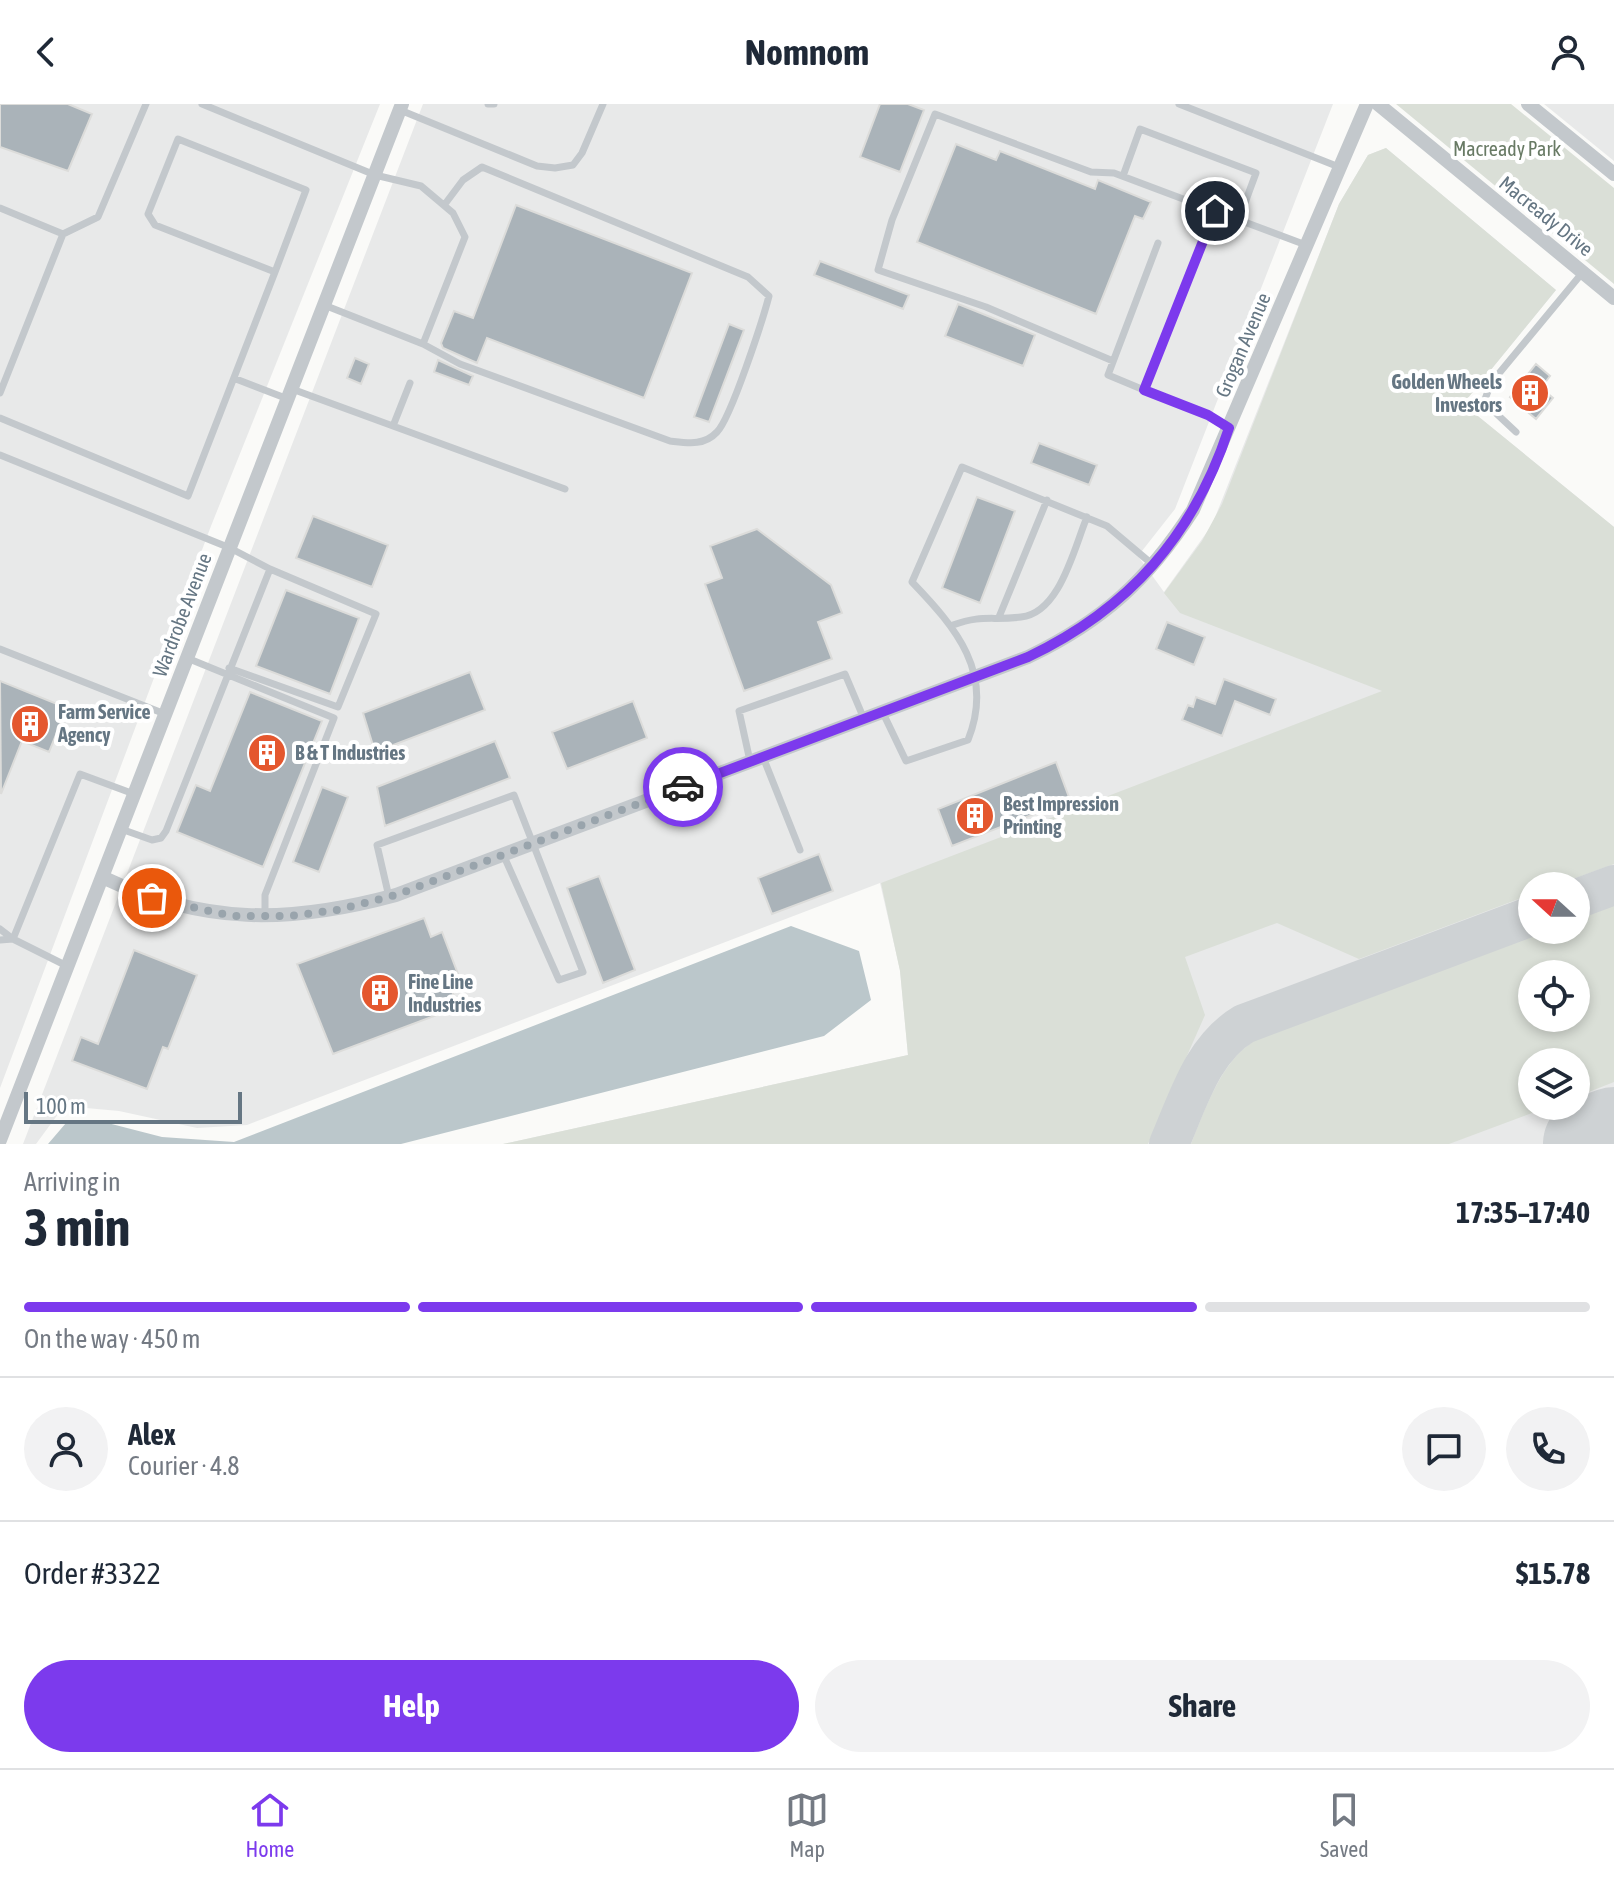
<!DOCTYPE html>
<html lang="en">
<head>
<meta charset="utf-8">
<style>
	body { margin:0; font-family:"Asap Condensed",sans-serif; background:#f2f2f3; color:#1f2937; height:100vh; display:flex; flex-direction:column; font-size:30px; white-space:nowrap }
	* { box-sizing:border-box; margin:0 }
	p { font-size:26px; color:#747a83 }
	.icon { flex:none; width:44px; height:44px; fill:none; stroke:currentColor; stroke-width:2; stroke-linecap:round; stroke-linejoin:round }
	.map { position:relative; height:1040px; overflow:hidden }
	.sheet { display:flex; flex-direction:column; background:#fff; flex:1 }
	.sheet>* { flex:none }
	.needle { width:52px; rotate:291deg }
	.fabs { position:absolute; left:1518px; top:768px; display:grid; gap:16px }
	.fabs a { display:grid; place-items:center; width:72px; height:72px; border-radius:50%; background:#fff; box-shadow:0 4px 12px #0003; font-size:40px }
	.scale { position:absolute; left:24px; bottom:20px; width:218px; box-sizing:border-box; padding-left:8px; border:4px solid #657683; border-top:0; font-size:22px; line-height:28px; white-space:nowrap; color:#657683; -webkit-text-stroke:6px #fff; paint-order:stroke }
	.pin { position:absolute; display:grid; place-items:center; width:68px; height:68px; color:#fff; margin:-34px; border:4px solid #fff; border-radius:50%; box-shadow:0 2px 8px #0007 }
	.courier { position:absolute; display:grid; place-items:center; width:80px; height:80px; margin:-40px; border:6px solid #7c3aed; border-radius:50%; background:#fff; color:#222; box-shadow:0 2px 10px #0007 }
	.overview em { font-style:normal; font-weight:700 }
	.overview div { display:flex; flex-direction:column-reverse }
	.overview { display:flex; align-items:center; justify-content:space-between; height:136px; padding:0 24px }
	h1 { font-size:52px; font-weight:700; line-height:60px }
	.bar { display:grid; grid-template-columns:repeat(4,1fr); gap:12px 8px; align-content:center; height:96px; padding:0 24px }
	.bar i { height:10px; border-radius:6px; background:#e0e1e3 }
	.bar .current { background:#7c3aed }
	.bar p { grid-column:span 4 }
	.line { display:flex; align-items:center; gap:20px; padding:0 24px; border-top:2px solid #e0e1e3 }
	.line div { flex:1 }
	.round { display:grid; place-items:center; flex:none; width:84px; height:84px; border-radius:42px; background:#f2f2f3 }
	.primary-button { display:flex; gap:16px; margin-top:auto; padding:16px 24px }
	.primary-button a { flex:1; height:92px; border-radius:48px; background:#7c3aed; color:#fff; font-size:32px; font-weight:700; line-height:92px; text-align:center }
	.primary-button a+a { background:#f2f2f3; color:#1f2937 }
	header { display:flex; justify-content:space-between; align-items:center; height:104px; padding:0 24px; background:#fff; font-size:36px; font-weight:700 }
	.tabs { display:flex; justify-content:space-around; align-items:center; height:112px; border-top:2px solid #e0e1e3; background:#fff; font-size:22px; color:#747a83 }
	.tabs a { display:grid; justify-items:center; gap:4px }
	.tabs .current { color:#7c3aed }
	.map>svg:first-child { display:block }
</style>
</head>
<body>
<header><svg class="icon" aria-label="back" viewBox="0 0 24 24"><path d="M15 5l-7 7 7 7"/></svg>Nomnom<svg class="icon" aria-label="person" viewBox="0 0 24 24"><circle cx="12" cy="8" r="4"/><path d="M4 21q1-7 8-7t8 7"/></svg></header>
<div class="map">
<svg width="1614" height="1040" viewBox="0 0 1614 1040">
	<rect width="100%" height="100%" fill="#fafaf8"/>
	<path fill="#e8e9e9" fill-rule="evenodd" d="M0 0H380L211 422 0 984Z
		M423 0H1333L1175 405 1138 452 1164 488 1212 421 1339 100 1368 51 1386 44 1556 186 1463 300 1614 423V1040H503L908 951 900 866 880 779 247 1021 197 1024 119 1007 64 1002 36 1040H23ZM1532 782H1576V826H1532ZM1532 870H1576V914H1532ZM1532 958H1576V1002H1532Z
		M1544 0H1614V57Z"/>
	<path fill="#dadfd7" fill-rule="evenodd" d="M1396 0H1511L1614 84V180Z
		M1386 44 1556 186 1463 300 1614 423V760L1554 782H1532V790L1359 855 1277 819 1185 853 1205 911 1148 1040H503L908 951 900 867 881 779 1382 587 1180 509 1164 489 1202 437 1222 400 1339 100 1368 51Z
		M1614 801V978L1576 993V958H1532V1002H1551L1449 1040H1191C1206 1003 1221 958 1255 936L1547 826H1576V815ZM1576 870V914H1532V870Z"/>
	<path fill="#bbc7cb" d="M791 822 859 847 871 896 824 932 401 1040H48L66 1019 96 1016 162 1033 234 1038Z"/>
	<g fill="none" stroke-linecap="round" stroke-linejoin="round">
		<path stroke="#ced2d4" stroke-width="40" d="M1576 795 1614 781
			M1169 1040C1188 997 1202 945 1244 920L1532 812"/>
		<path stroke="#ced2d4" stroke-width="98" d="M1592 1040 1614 1032"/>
	</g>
	<path fill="#aab3b9" stroke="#dcdcda" stroke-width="2" d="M0 0H68L92 10 68 67 0 43Z
		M880 0H908L924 6 900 68 860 53Z
		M956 40 996 56 1000 47 1095 85 1098 76 1151 98 1143 115 1135 112 1096 210 917 138Z
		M516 101 692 169 644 294 487 234 477 259 443 244 441 239 454 207 473 214Z
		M820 157 909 191 903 205 814 171Z
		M958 200 1035 231 1023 262 945 232Z
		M729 220 744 226 709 318 694 313Z
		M355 254 369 260 361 280 347 274Z
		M438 256 473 272 469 281 434 268Z
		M1536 260 1550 272 1541 284 1553 294 1536 315 1510 293Z
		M1039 339 1097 361 1089 381 1031 359Z
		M977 393 1015 407 980 499 942 484Z
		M313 412 388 441 372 483 296 454Z
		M757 425 831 481 842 509 818 518 832 555 744 587 705 480 722 474 710 442Z
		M286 486 359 514 330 590 256 562Z
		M1167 518 1205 533 1194 561 1156 545Z
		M470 568 485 606 375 648 363 609Z
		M1224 575 1276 595 1270 611 1235 597 1222 632 1182 616 1188 601 1193 603 1196 593 1215 600Z
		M0 577 67 604 49 648 22 637 1 690Z
		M250 588 322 617 263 763 177 728 196 681 210 687Z
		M633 597 647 634 567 665 552 628Z
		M495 637 510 674 385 722 377 683Z
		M1056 658 1070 696 952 742 938 705Z
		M322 683 348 693 319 768 293 758Z
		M819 750 833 787 772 810 758 774Z
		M599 772 635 866 603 879 567 784Z
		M424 814 431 833 442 828 458 870 447 874 458 903 333 950 297 860Z
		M134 846 197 871 168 945 163 943 147 985 72 957 81 933 98 940Z"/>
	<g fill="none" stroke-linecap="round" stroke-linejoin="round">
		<path stroke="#c3c8cc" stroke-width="7" d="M202 0 375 71 421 82 453 109 465 133 423 240 324 201
			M488 0H494
			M1179 0 1339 63
			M400 6 537 62 555 64 573 61 582 49 603 0
			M178 35 306 86 275 168 155 121 148 110Z
			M1123 72 1140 25 1256 69 1239 115
			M0 104 63 130
			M423 240 460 260 670 337C688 339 704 342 717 328 731 314 763 215 769 192L748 173 482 63 463 76 445 100
			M1113 257 986 203 878 166 892 116 935 10 1091 68 1114 69 1215 107
			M236 275 288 295
			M292 285 565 385
			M1144 286 1108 271 1158 139
			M0 289 63 130 98 113 146 0
			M0 314 188 392 275 168
			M393 322 410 279
			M1228 323 1208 311 1144 286 1215 107 1306 141
			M1516 328 1484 298 1491 279 1583 168
			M0 351 230 444 270 465 166 727 161 734 152 736 121 725
			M999 513 1047 396
			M953 521C983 510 992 517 1021 513 1060 509 1074 444 1087 413
			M0 545 165 610
			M187 554 334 614 265 791V812
			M229 564 338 603 376 510 270 465
			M883 609 906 657 968 636C995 569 956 524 912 478L962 363 1107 422 1152 460
			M763 653 800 746
			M750 657 739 607 845 570 864 615
			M389 793 377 741 514 691 583 868 559 876 503 750
			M0 825 13 835
			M0 836 13 835
			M67 862 13 835 80 670 134 690"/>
		<path stroke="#c3c8cc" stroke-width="14" d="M1378 0 1614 194
			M1528 0 1614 70
			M102 773C203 821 289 820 396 791L1028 553C1103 517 1148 476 1193 406L1367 0
			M0 1036 402 0"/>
	</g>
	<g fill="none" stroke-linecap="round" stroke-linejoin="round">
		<path stroke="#99a4ac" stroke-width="8" stroke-dasharray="0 14.4" d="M152 794 232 812H290L337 806 396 791 683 683"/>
		<path stroke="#7c3aed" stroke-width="10" d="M683 683 1028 553C1129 505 1194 431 1229 324L1208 311 1144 286 1215 107"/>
	</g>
	<defs>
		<symbol id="building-disc" viewBox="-11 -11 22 22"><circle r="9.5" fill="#e4572e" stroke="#fff"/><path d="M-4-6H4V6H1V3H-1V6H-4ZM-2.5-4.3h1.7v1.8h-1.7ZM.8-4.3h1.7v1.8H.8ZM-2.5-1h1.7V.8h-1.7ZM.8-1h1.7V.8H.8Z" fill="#fff"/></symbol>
	</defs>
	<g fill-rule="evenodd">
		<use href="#building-disc" x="1508" y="267" width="44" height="44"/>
		<use href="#building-disc" x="8" y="598" width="44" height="44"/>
		<use href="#building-disc" x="245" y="627" width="44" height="44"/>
		<use href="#building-disc" x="953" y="690" width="44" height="44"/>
		<use href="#building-disc" x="358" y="867" width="44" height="44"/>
	</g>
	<g text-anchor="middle" stroke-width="8" stroke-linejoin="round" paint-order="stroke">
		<g font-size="20" fill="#687a64" stroke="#fff">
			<text x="1507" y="52">Macready Park</text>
		</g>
		<g font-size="20" fill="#657683" stroke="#fff">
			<text transform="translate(1546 112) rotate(39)" y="7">Macready Drive</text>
			<text transform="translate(1243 241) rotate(-67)" y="7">Grogan Avenue</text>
			<text transform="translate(182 511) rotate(-69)" y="7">Wardrobe Avenue</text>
		</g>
		<g font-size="20" font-weight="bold" fill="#657683" stroke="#fff" text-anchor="start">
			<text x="1502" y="285" text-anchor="end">Golden Wheels<tspan x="1502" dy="23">Investors</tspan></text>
			<text x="58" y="615">Farm Service<tspan x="58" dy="23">Agency</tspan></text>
			<text x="295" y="656">B &amp; T Industries</text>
			<text x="1003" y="707">Best Impression<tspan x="1003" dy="23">Printing</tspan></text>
			<text x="408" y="885">Fine Line<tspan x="408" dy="23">Industries</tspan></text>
		</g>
	</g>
</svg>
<div class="fabs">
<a><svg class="needle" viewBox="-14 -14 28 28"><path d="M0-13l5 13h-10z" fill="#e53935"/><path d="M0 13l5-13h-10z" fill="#747a83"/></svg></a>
<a><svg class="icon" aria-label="locate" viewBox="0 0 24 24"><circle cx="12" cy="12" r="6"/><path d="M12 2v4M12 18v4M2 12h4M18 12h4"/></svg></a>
<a><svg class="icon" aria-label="layers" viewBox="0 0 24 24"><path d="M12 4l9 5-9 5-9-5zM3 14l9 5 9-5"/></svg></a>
</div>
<div class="scale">100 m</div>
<div class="pin" style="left:152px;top:794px;background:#ea580c"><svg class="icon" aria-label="bag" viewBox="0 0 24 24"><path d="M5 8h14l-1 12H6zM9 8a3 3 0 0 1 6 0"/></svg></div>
<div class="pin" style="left:1215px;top:107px;background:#1f2937"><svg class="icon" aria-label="home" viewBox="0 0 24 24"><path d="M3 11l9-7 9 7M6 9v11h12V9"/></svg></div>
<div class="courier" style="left:683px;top:683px"><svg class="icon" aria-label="car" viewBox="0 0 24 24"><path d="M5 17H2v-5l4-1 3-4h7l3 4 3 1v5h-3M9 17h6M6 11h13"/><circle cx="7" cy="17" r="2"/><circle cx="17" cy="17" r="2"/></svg></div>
</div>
<section class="sheet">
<div class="overview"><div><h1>3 min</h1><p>Arriving in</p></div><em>17:35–17:40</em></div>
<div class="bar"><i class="current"></i><i class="current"></i><i class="current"></i><i></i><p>On the way · 450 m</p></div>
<div class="line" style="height:144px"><a class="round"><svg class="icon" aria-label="person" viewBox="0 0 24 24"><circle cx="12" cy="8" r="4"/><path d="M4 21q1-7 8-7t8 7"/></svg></a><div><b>Alex</b><p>Courier · 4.8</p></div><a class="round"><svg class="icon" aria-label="chat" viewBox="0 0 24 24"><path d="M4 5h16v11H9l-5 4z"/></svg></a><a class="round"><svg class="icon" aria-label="phone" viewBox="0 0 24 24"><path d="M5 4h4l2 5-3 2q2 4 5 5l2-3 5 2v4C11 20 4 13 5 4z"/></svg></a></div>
<div class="line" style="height:104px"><div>Order #3322</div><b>$15.78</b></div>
<div class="primary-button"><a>Help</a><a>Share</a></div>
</section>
<nav class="tabs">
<a class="current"><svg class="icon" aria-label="home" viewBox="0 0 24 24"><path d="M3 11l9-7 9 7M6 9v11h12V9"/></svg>Home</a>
<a><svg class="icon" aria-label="map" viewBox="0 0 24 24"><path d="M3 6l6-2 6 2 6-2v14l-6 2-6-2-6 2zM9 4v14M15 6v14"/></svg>Map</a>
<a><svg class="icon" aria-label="saved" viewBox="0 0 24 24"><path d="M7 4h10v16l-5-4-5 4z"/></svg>Saved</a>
</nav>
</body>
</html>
